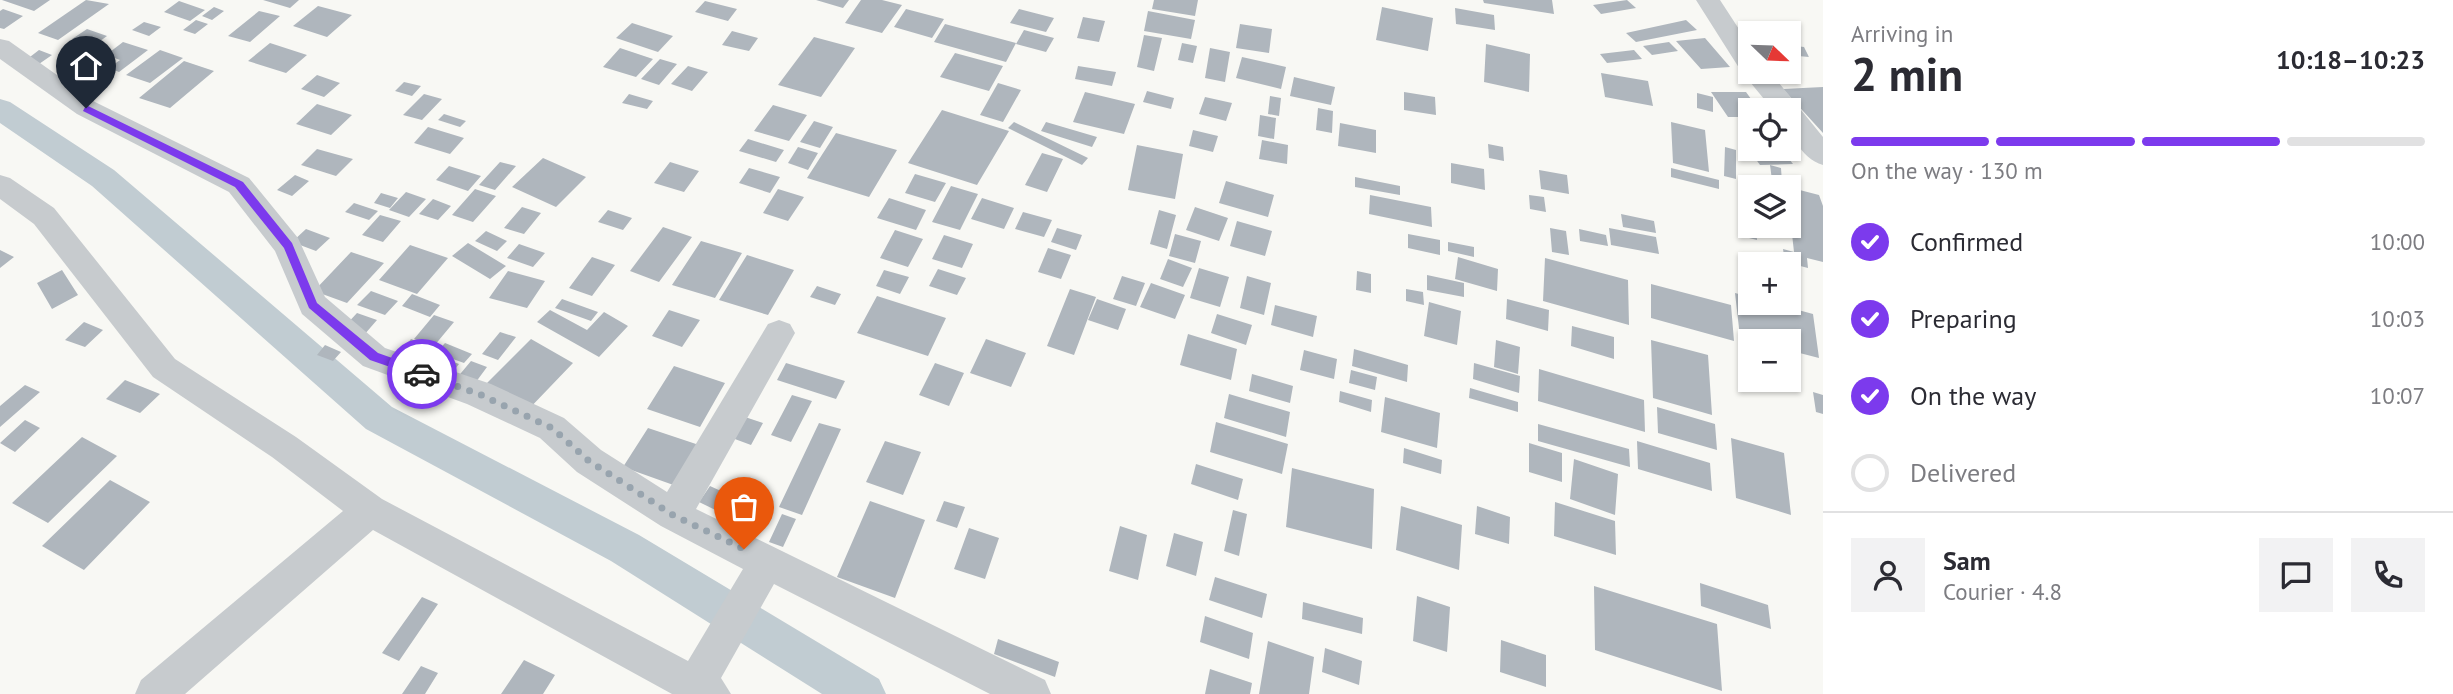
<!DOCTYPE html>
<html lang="en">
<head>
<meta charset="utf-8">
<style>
	body { margin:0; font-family:"PT Sans",sans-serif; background:#f2f2f3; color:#2b2b33; height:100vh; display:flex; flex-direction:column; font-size:26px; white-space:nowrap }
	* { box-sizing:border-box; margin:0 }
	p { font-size:23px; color:#7c7c81 }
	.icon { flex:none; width:38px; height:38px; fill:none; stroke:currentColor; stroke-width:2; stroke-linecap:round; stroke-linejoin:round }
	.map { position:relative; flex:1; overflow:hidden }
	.panel { display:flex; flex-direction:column; background:#fff; width:630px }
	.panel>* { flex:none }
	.needle { width:46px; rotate:113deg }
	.buttons { position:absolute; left:1738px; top:21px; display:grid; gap:14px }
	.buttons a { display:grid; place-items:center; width:63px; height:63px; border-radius:0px; background:#fff; box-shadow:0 2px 5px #0004; font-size:35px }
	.pin { position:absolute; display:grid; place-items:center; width:60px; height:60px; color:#fff; margin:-72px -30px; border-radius:50% 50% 50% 0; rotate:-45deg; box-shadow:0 0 7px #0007 }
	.pin .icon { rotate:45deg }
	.courier { position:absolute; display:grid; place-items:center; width:70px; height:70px; margin:-35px; border:5px solid #7c3aed; border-radius:50%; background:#fff; color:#222; box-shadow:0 2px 9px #0007 }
	.headline em { font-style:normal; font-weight:700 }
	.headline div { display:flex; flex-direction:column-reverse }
	.headline { display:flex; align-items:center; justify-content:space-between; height:119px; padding:0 28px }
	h1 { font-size:46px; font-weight:700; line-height:52px }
	.bar { display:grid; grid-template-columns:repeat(4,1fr); gap:10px 7px; align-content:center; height:84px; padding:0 28px }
	.bar i { height:9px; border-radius:5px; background:#e1e1e2 }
	.bar .on { background:#7c3aed }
	.bar p { grid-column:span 4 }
	.line { display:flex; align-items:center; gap:18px; padding:0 28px; border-top:2px solid #e1e1e2 }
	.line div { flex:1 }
	.round { display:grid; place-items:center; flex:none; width:74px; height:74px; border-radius:0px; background:#f2f2f3 }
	ol { padding:0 28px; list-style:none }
	li { display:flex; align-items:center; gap:21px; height:77px }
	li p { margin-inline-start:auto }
	li .icon { padding:7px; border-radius:50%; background:#7c3aed; color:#fff; stroke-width:4 }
	li:last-child { color:#7c7c81 }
	li i { width:38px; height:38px; border:4px solid #e1e1e2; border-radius:50% }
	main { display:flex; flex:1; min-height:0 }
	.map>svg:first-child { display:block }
</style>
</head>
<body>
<main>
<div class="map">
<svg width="1823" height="694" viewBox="0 0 1823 694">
	<rect width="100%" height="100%" fill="#f8f8f4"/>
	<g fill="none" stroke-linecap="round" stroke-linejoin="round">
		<path fill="#c1ccd2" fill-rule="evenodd" d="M0 99 10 102 114 170 392 407 639 535 879 679 886 694H822L611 561 366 429 92 186 0 123Z"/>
	</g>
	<path fill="#afb6bd" d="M2 0H50L34 11Z
		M86 0 109 4 58 40 38 33Z
		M263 0H299L290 8Z
		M816 0H849L843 8Z
		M861 0H882L902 5 882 33 845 23Z
		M1154 0H1198L1195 16 1152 9Z
		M1483 0H1552L1554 14 1484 3Z
		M1627 0 1636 8 1601 14 1593 5Z
		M179 1 205 10 190 21 164 12Z
		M705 1 737 9 728 21 695 12Z
		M318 6 352 15 327 37 293 26Z
		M214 7 224 11 212 20 202 16Z
		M1382 7 1433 18 1428 51 1376 40Z
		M1455 8 1494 15 1495 30 1456 24Z
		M3 9 23 16 4 29 0 28V11Z
		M906 9 944 19 932 38 894 27Z
		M1019 9 1054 18 1046 32 1010 23Z
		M259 11 280 16 250 42 228 36Z
		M1148 11 1195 20 1191 39 1144 31Z
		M1083 17 1105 21 1099 42 1077 38Z
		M196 20 208 24 195 34 183 30Z
		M1686 20 1697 30 1636 42 1626 33Z
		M144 22 161 27 149 36 132 30Z
		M632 23 673 36 658 52 616 38Z
		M945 24 1016 43 1006 62 934 42Z
		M1240 24 1272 29 1269 53 1236 48Z
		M87 29 107 36 92 47 72 39Z
		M1024 30 1054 38 1046 52 1016 44Z
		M732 31 758 38 749 51 722 45Z
		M1144 35 1162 38 1154 71 1137 67Z
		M814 37 855 48 821 97 778 85Z
		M1705 38 1730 67 1701 69 1676 41Z
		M123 42 148 50 119 72 109 68 120 60 106 55Z
		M1669 42 1678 51 1652 55 1643 46Z
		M270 43 307 55 286 73 248 61Z
		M1182 43 1197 46 1193 63 1178 60Z
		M1486 44 1530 54 1529 92 1484 82Z
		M1788 45 1804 47 1809 57 1788 55Z
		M620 48 653 59 636 77 603 67Z
		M1210 48 1230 52 1225 82 1205 78Z
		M39 50 52 55 39 64 26 60Z
		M160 50 183 58 150 83 126 75Z
		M1634 50 1642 59 1607 63 1600 54Z
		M75 52 87 56 70 69 58 64Z
		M955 53 1003 66 989 91 940 77Z
		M99 57 112 61 98 72 86 68Z
		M1242 57 1286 67 1281 89 1236 78Z
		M660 59 677 64 659 85 641 79Z
		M184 61 214 71 170 108 139 98Z
		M688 66 708 72 692 91 671 84Z
		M1078 66 1116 72 1112 86 1075 79Z
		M1601 73 1648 81 1653 106 1605 97Z
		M317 75 340 83 324 97 301 89Z
		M1294 77 1335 87 1331 105 1290 96Z
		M404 82 421 86 412 96 395 91Z
		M998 83 1021 90 1003 122 980 115Z
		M1823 87V133L1783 89Z
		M1147 91 1174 98 1171 109 1143 102Z
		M1085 92 1135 104 1124 134 1073 122Z
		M1404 92 1435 97 1436 115 1404 110Z
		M1711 92H1746L1759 110H1750V117H1728Z
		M1697 93 1713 97V112L1697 108Z
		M424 94 442 99 422 120 403 115Z
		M629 94 653 101 647 109 622 103Z
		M1270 96 1281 98 1279 116 1268 114Z
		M1205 97 1232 103 1226 121 1199 114Z
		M317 104 352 115 331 135 296 124Z
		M773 105 807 115 789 141 754 131Z
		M1318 108 1333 111 1332 133 1316 130Z
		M942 110 1009 131 977 185 908 163Z
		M444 114 466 121 460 127 438 120Z
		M1260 115 1276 118 1274 139 1258 136Z
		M814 121 833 127 820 148 800 142Z
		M1014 122 1088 158 1082 165 1008 128Z
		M1046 122 1097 137 1092 147 1041 131Z
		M1671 122 1705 130 1709 172 1673 163Z
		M1340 123 1376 130V153L1338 146Z
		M428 127 464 138 450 154 414 143Z
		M1193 130 1218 136 1213 152 1189 146Z
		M836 133 897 150 869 197 807 178Z
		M748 139 784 150 776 162 739 151Z
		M1262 140 1288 145 1287 164 1259 159Z
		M1488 144 1503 147 1504 161 1489 158Z
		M1137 145 1183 154 1175 199 1128 190Z
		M798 147 818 153 808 170 788 163Z
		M1725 147 1736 150V179L1724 176Z
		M317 149 353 159 336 176 301 165Z
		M1750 151H1783L1793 164 1760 165Z
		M1042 153 1063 159 1047 192 1025 185Z
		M543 158 586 177 556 207 512 187Z
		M500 162 516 166 495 190 479 185Z
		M670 162 699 171 684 192 654 183Z
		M1451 163 1484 169 1485 190 1451 183Z
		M1770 165 1781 168 1782 183 1772 180Z
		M449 166 481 176 468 191 436 180Z
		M749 168 780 177 770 193 739 183Z
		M1671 168 1719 180V189L1671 177Z
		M1539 170 1567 175 1569 194 1541 189Z
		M915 174 946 183 935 202 905 193Z
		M295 175 309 181 292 196 277 190Z
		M1355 177 1400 186V195L1355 187Z
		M1226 181 1274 195 1268 217 1219 203Z
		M951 186 978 194 960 230 932 222Z
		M1788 187 1819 195 1823 206V262L1807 258 1808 268 1785 262 1783 249 1794 252 1792 234 1771 229 1770 226H1788Z
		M475 189 496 196 473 222 452 215Z
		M778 189 804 197 788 221 763 213Z
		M406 192 426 199 409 217 389 210Z
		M381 193 398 198 390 208 374 203Z
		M1370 195 1431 207 1432 227 1369 214Z
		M1529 195 1544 197 1546 212 1530 209Z
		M889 198 926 210 916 230 877 218Z
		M982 198 1014 208 1004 229 971 219Z
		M433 199 451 206 438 220 419 214Z
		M354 203 378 211 369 220 345 212Z
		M522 207 541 213 524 234 504 228Z
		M1195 207 1228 218 1219 241 1186 230Z
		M1742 208 1750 210V226H1756L1757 240 1745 237Z
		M608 210 632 218 623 230 598 222Z
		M1159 210 1176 215 1167 249 1150 244Z
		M1023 212 1052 220 1044 237 1015 229Z
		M1621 214 1654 221 1656 233 1623 227Z
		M380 215 401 221 383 242 362 235Z
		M1237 221 1272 231 1265 256 1230 246Z
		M663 227 692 237 659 282 630 271Z
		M1057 228 1082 235 1076 250 1051 242Z
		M1550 228 1566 231 1569 255 1552 252Z
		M1609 228 1656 237 1659 254 1611 245Z
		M306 229 330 238 316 251 292 242Z
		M1579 229 1606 235 1608 246 1580 241Z
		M895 230 923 239 908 267 880 258Z
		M486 231 507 241 497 251 475 241Z
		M1175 234 1201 241 1195 263 1169 256Z
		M1408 234 1440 240V255L1408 248Z
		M944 235 973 244 962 268 932 259Z
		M701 241 742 253 715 298 672 285Z
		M1448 242 1474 247V257L1448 251Z
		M468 243 506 266 490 279 452 256Z
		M519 244 545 253 533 267 507 258Z
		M410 245 448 258 417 294 379 280Z
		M1048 248 1071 255 1061 279 1038 272Z
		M0 250 14 257 0 268Z
		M351 252 384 263 347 303 314 291Z
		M747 255 794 270 768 315 719 300Z
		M1744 255 1775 263V264L1745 266Z
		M592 257 615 265 592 296 569 288Z
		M1458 257 1498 269 1497 291 1455 279Z
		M1545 258 1628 280 1629 325 1543 301Z
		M1168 259 1192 268 1183 287 1160 279Z
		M1199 268 1229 277 1220 307 1190 298Z
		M938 269 966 278 957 295 929 286Z
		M62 270 78 295 52 309 37 283Z
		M884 270 909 277 900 294 876 286Z
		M508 271 545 281 527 308 489 298Z
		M1357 271 1371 274V293L1356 290Z
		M1427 275 1464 283V297L1427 290Z
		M1122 276 1145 283 1136 306 1113 299Z
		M1247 276 1271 283 1264 315 1240 308Z
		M1151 283 1185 295 1175 319 1140 307Z
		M1651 284 1731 305 1734 341 1651 318Z
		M817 286 841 294 835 305 810 297Z
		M1070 289 1096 297 1074 355 1047 346Z
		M1406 289 1423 292 1424 305 1406 301Z
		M371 291 398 301 385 315 357 305Z
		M1735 293 1750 297V303H1772L1813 314 1819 358 1788 350V341H1755L1740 337Z
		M412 294 440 305 430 317 402 306Z
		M877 296 946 318 928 356 857 333Z
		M562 299 598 312 591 321 555 308Z
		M1097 299 1126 309 1118 330 1088 320Z
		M1507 299 1549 310 1548 331 1506 319Z
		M1429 302 1461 311 1457 345 1424 336Z
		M1275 305 1317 316 1313 337 1271 325Z
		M550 310 587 330 604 312 628 326 599 357 537 322Z
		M669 310 700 320 682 347 652 336Z
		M357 313 377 320 364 335 344 327Z
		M1217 314 1252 325 1246 345 1211 333Z
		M434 315 454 322 434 346 414 339Z
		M84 322 103 330 85 347 65 340Z
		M1572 326 1614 337V359L1571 346Z
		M500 332 516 337 498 360 482 354Z
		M1188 334 1237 349 1231 380 1180 365Z
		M411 339 426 345 409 365 395 359Z
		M531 339 573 363 525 413 482 388Z
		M986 339 1026 353 1011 387 970 373Z
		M1496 340 1520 347 1518 374 1494 367Z
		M1651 340 1708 355 1712 415 1653 398Z
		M445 343 472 354 464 363 436 353Z
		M325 345 341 352 333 361 317 355Z
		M1354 349 1408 365 1407 382 1352 366Z
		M1304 350 1337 359 1334 379 1300 370Z
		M430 353 459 364 446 380 417 368Z
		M471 361 487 367 473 386 456 379Z
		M786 363 845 381 836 399 777 380Z
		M935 363 964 373 949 406 919 395Z
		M1474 363 1520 376 1519 393 1473 379Z
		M674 366 725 383 700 427 647 409Z
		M1539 369 1644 400 1645 432 1538 401Z
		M1351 370 1377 377 1375 390 1349 383Z
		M1252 374 1293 386 1290 403 1249 391Z
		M125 380 160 394 140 413 106 399Z
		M25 385 40 392 0 427V406Z
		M1470 388 1518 402V412L1469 398Z
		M1340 391 1372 400 1371 412 1339 402Z
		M1813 392 1823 395V414L1816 412Z
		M1229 394 1290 412 1286 437 1224 418Z
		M792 395 812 401 791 442 771 435Z
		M1385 397 1440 413 1437 448 1381 432Z
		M1657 407 1715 424 1717 450 1658 433Z
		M736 414 763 423 751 445 724 435Z
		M25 420 40 428 15 452 0 443Z
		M1216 422 1288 444 1282 474 1210 452Z
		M819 423 841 429 802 515 779 507Z
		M1538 424 1629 449 1630 467 1538 441Z
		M648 428 702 446 679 487 623 467Z
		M82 437 117 456 48 523 12 503Z
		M1731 438 1784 453 1791 515 1736 498Z
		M885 441 921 452 903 495 866 482Z
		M1637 441 1710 463 1712 491 1638 469Z
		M1529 443 1562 453V482L1529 472Z
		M1404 448 1442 460 1441 474 1403 463Z
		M1574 459 1618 474 1615 515 1570 499Z
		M1196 464 1243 479 1238 500 1191 484Z
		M1292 468 1374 489 1372 549 1286 527Z
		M110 480 150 502 84 570 42 546Z
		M710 486 749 504 738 521 699 502Z
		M870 501 925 520 895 598 837 577Z
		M944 501 965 507 957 528 936 521Z
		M1555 502 1615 521 1616 555 1554 536Z
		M1401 506 1462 525 1459 570 1396 550Z
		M1477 506 1510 517 1509 544 1475 534Z
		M1233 510 1247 514 1239 556 1224 551Z
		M782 514 796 519 783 547 769 542Z
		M1120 526 1147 535 1138 580 1109 571Z
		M969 528 999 538 985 579 954 569Z
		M1174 533 1203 542 1196 576 1166 566Z
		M1215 577 1267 594 1262 618 1209 600Z
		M1700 583 1768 605 1771 629 1701 606Z
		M1594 586 1717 624 1722 691 1595 650Z
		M1417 596 1450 607 1447 652 1413 641Z
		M422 597 438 604 399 661 382 653Z
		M1303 602 1363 618 1362 634 1302 619Z
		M1205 616 1253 633 1249 659 1200 642Z
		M998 639 1059 662 1055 677 994 654Z
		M1501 640 1546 655V687L1500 672Z
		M1268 641 1314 657 1309 694H1259Z
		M1325 648 1362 661 1359 685 1322 672Z
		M524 660 555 675 543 694H501Z
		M421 666 438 673 425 694H402Z
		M1210 669 1252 683 1250 694H1205Z"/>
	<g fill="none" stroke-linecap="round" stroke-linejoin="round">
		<path fill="#c7cbce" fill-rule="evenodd" d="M1696 0H1720L1750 46V72H1770L1823 137V165C1800 158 1788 132 1788 110H1773L1741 71Z
			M0 39 9 41 95 102 249 178 298 238 325 297 385 348 491 384 564 418 601 450 667 492 768 324 779 320 790 324 795 333 790 342 696 509 1045 680 1051 694H990L774 584 721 678 731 694H672L373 530 185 694H135L141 680 343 511 272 457 153 377 34 224 0 199V175L10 178 54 208 175 359 296 437 382 499 688 661 743 569 661 526 577 472 540 438 467 404 363 366 302 314 275 251 229 192 77 114 0 59Z"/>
	</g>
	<path fill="#7c3aed" d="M86 105 243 182 292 243 317 303 378 353 426 370V377L422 378 370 360 309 308 284 248 235 187 83 111Z"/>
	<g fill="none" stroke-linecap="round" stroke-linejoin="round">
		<path stroke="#98a4ae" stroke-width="7" stroke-dasharray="0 12.6" d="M422 374 479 394 552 428 589 461 673 515 744 549"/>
	</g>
</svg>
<div class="buttons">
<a><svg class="needle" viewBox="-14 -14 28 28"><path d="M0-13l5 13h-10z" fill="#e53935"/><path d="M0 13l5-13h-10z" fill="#7c7c81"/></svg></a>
<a><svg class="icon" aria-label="locate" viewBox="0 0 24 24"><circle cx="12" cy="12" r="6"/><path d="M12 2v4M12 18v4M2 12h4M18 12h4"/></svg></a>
<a><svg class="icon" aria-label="layers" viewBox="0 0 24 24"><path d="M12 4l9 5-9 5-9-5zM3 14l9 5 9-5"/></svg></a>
<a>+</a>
<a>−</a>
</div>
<div class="pin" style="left:744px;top:549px;background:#ea580c"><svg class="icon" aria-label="bag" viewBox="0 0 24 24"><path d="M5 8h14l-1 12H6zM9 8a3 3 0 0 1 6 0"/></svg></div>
<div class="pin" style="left:86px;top:108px;background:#1f2937"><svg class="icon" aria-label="home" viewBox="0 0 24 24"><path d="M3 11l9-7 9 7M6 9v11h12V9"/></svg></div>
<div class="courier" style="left:422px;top:374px"><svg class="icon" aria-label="car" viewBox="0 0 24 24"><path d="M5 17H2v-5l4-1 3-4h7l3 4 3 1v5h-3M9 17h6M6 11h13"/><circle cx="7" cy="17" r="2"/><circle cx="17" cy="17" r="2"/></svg></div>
</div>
<section class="panel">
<div class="headline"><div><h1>2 min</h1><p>Arriving in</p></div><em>10:18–10:23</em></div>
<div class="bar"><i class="on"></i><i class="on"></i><i class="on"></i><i></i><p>On the way · 130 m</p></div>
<ol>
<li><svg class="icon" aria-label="check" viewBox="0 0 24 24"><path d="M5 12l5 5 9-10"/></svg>Confirmed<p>10:00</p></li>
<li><svg class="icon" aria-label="check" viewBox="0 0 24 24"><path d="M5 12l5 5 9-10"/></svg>Preparing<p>10:03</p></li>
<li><svg class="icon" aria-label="check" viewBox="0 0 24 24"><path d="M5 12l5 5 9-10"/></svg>On the way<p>10:07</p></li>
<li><i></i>Delivered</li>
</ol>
<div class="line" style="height:126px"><a class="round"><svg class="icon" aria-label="person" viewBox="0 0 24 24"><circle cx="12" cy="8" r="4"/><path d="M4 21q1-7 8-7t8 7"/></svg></a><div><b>Sam</b><p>Courier · 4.8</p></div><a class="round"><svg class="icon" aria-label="chat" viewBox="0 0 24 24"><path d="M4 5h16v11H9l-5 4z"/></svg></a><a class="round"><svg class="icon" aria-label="phone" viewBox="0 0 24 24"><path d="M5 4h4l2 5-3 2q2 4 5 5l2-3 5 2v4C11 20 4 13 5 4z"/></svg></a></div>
</section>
</main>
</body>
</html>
